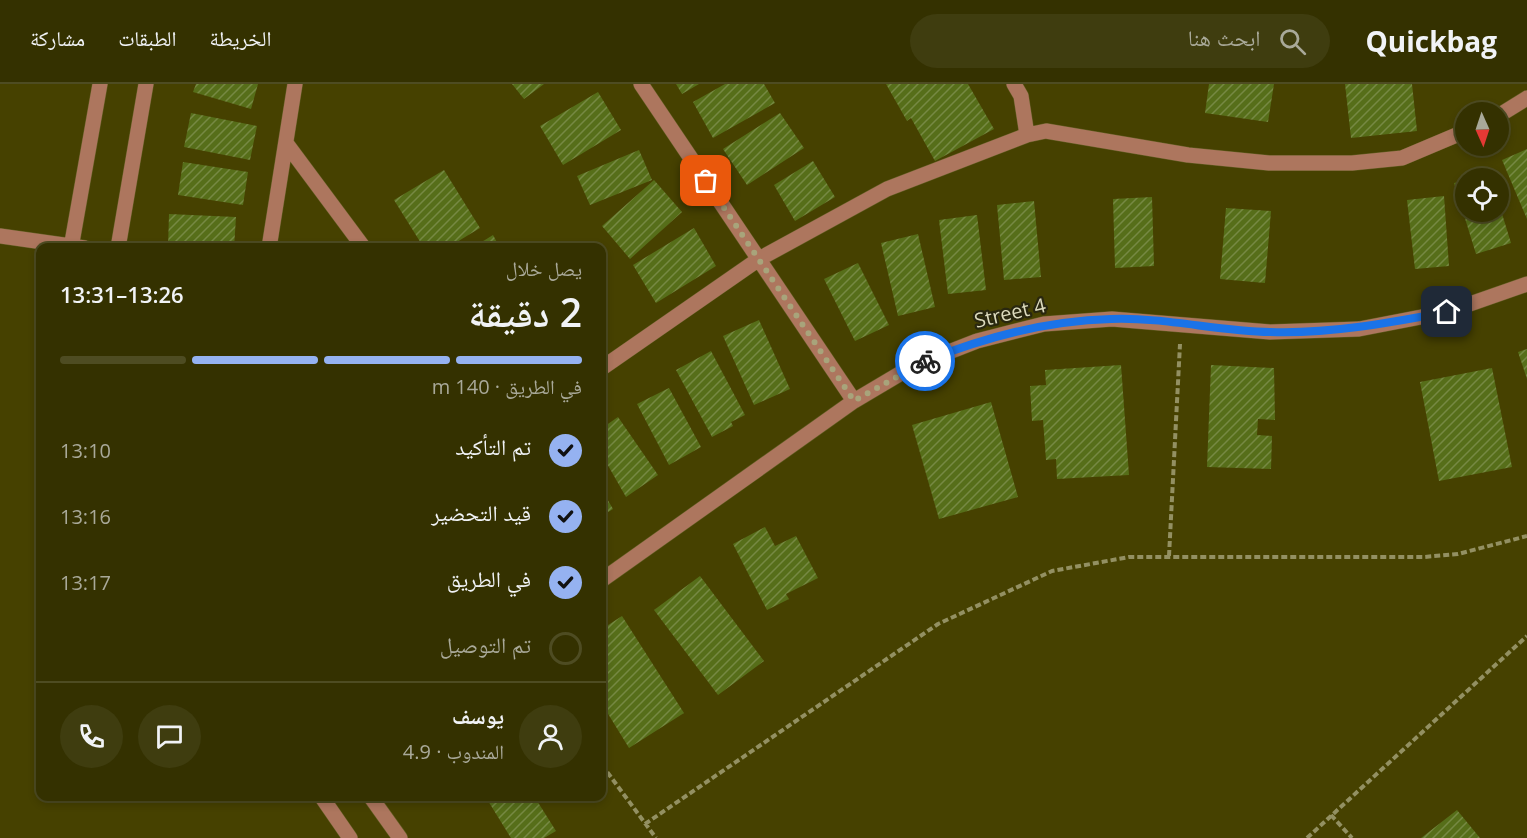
<!DOCTYPE html>
<html lang="ar">
<head>
<meta charset="utf-8">
<style>
	body { margin:0; font-family:"Open Sans","Noto Naskh Arabic",sans-serif; background:#3f3d0f; color:#f1f3f6; direction:rtl; height:100vh; display:flex; flex-direction:column; font-size:22px; white-space:nowrap }
	* { box-sizing:border-box; margin:0 }
	p { font-size:20px; color:#a9a999 }
	.icon { flex:none; width:33px; height:33px; fill:none; stroke:currentColor; stroke-width:2; stroke-linecap:round; stroke-linejoin:round }
	.map { position:relative; flex:1; overflow:hidden; direction:ltr }
	.panel { position:absolute; left:36px; top:159px; width:570px; height:558px; display:flex; flex-direction:column; background:#343100; border-radius:12px; box-shadow:0 3px 9px #0003,0 0 0 2px #4e4c22; direction:rtl }
	.panel>* { flex:none }
	.needle { width:39px; rotate:177deg }
	.controls { position:absolute; left:1455px; top:18px; display:grid; gap:12px }
	.controls a { display:grid; place-items:center; width:54px; height:54px; border-radius:50%; background:#343100; box-shadow:0 3px 9px #0003,0 0 0 2px #4e4c22; font-size:30px }
	.pin { position:absolute; display:grid; place-items:center; width:51px; height:51px; color:#fff; margin:-26px; border-radius:12px; box-shadow:0 3px 9px #0006 }
	.courier { position:absolute; display:grid; place-items:center; width:60px; height:60px; margin:-30px; border:4px solid #1a73e8; border-radius:50%; background:#fff; color:#222; box-shadow:0 2px 8px #0007 }
	.headline em { font-style:normal; font-weight:600 }
	.headline div { display:flex; flex-direction:column-reverse }
	.headline { display:flex; align-items:center; justify-content:space-between; height:102px; padding:0 24px }
	h1 { font-size:39px; font-weight:600; line-height:45px }
	.bar { display:grid; grid-template-columns:repeat(4,1fr); gap:9px 6px; align-content:center; height:72px; padding:0 24px }
	.bar i { height:8px; border-radius:4px; background:#4e4c22 }
	.bar .current { background:#95b2f1 }
	.bar p { grid-column:span 4 }
	.line { display:flex; align-items:center; gap:15px; padding:0 24px; border-top:2px solid #4e4c22 }
	.line div { flex:1 }
	.round { display:grid; place-items:center; flex:none; width:63px; height:63px; border-radius:32px; background:#3f3d0f }
	ol { padding:0 24px; list-style:none }
	li { display:flex; align-items:center; gap:18px; height:66px }
	li p { margin-inline-start:auto }
	li .icon { padding:6px; border-radius:50%; background:#95b2f1; color:#111; stroke-width:4 }
	li:last-child { color:#a9a999 }
	li i { width:33px; height:33px; border:3px solid #4e4c22; border-radius:50% }
	header { display:flex; align-items:center; gap:36px; box-sizing:border-box; height:84px; padding:0 30px; background:#343100; border-bottom:2px solid #4e4c22 }
	header strong { font-size:28px }
	nav { display:flex; gap:33px; margin-inline-start:auto; font-size:21px }
	.search { width:420px; height:54px; background:#3f3d0f; display:flex; align-items:center; gap:15px; box-sizing:border-box; padding:0 21px; border-radius:33px; color:#a9a999; font-size:22px }
	.map>svg:first-child { display:block }
</style>
</head>
<body>
<header>
<strong>Quickbag</strong>
<div class="search"><svg class="icon" aria-label="search" viewBox="0 0 24 24"><circle cx="10" cy="10" r="6"/><path d="M15 15l6 6"/></svg>ابحث هنا</div>
<nav><a>الخريطة</a><a>الطبقات</a><a>مشاركة</a></nav>
</header>
<div class="map">
<svg width="1527" height="754" viewBox="0 0 1527 754">
	<defs>
		<pattern id="building-hatch" width="6" height="6" patternUnits="userSpaceOnUse" patternTransform="scale(1.5)"><rect width="6" height="6" fill="#566e19"/><path d="M-1 1l2-2M0 6l6-6M5 7l2-2" fill="none" stroke="#768943"/></pattern>
	</defs>
	<rect width="100%" height="100%" fill="#464100"/>
	<path fill="url(#building-hatch)" d="M196 0H258L251 25 193 8Z
		M512 0H544L524 15Z
		M676 0H699L682 10Z
		M725 0H764L775 19 713 54 693 18Z
		M886 0H968L994 45 935 77 911 34 907 37Z
		M1209 0H1274L1268 38 1205 29Z
		M1345 0H1412L1417 47 1351 54Z
		M598 8 621 46 563 81 540 42Z
		M191 29 257 42 250 76 184 63Z
		M780 29 804 64 747 101 723 65Z
		M1527 65V135L1502 76Z
		M639 66 652 96 590 121 577 92Z
		M813 77 835 113 795 137 774 101Z
		M183 78 248 88 243 121 178 111Z
		M444 86 480 144 447 164H424L394 116Z
		M654 96 682 128 630 175 602 142Z
		M1466 96V128H1498L1499 120 1511 159 1476 170 1454 99Z
		M1444 112 1449 182 1415 185 1407 116Z
		M1152 113 1154 182 1115 184 1113 115Z
		M1034 117 1041 193 1004 196 997 121Z
		M1226 124 1271 127 1265 199 1220 195Z
		M169 130 236 133 234 164H168Z
		M977 131 986 206 948 210 939 136Z
		M694 144 716 182 656 219 633 181Z
		M918 150 935 223 898 232 881 159Z
		M493 151 500 164H472Z
		M858 179 889 241 855 257 824 195Z
		M759 236 790 305 754 321 723 252Z
		M1527 265V295L1518 268Z
		M711 267 745 331 731 338 733 342 712 353 676 286Z
		M1121 281 1129 391 1057 395 1056 375 1046 376 1043 336 1032 337 1030 302 1046 301 1045 286Z
		M1211 281 1274 284 1275 336 1258 335 1257 351 1272 352 1271 385 1207 383Z
		M1492 284 1512 383 1439 397 1420 298Z
		M669 304 701 363 669 381 637 320Z
		M991 318 1018 413 939 435 912 341Z
		M618 333 658 391 626 413 602 371V344Z
		M602 406 613 425 602 432Z
		M765 443 775 462 796 452 818 494 786 510 789 515 767 526 733 460Z
		M700 492 764 577 718 611 654 526Z
		M622 532 684 629 629 664 602 620V545Z
		M485 712H534L556 747 544 754H511Z
		M1457 726 1480 754H1421Z"/>
	<g fill="none" stroke-linecap="round" stroke-linejoin="round">
		<defs>
			<path id="minor" d="M641 0 854 317
				M1014 0 1021 12 1027 51
				M1498 32 1527 14
				M286 59 364 164
				M0 152 85 164
				M71 164 100 0
				M118 164 146 0
				M269 164 295 0
				M602 284 759 175 887 105 1027 51 1046 47 1188 71 1269 79H1352L1402 74 1466 47
				M602 496 854 317 913 282 977 257 1044 240 1112 235 1270 248 1359 245 1447 228 1527 200
				M321 712 350 754
				M370 712 400 754"/>
		</defs>
		<use href="#minor" stroke="#615d22" stroke-width="16"/>
		<path stroke="#939062" stroke-width="4" stroke-dasharray="6 3" stroke-linecap="butt" d="M1169 472 1180 260
			M602 681 656 754
			M1331 731 1352 754
			M645 740 938 540 1052 487 1129 473H1424L1458 470 1527 452
			M1307 754 1527 552"/>
		<use href="#minor" stroke="#ad765e" stroke-width="15"/>
	</g>
	<g fill="none" stroke-linecap="round" stroke-linejoin="round">
		<path stroke="#a8a47b" stroke-width="6" stroke-dasharray="0 10.8" d="M706 97 854 317 925 277"/>
		<path stroke="#1a73e8" stroke-width="8" d="M925 277C986 253 1045 237 1111 235 1164 233 1217 247 1270 248 1330 250 1388 239 1447 228"/>
	</g>
	<g text-anchor="middle" stroke-width="4.5" stroke-linejoin="round" paint-order="stroke">
		<g font-size="20" fill="#dcdabd" stroke="#29270f">
			<text transform="translate(1010 229) rotate(-13)" y="7">Street 4</text>
		</g>
	</g>
</svg>
<div class="controls">
<a><svg class="needle" viewBox="-14 -14 28 28"><path d="M0-13l5 13h-10z" fill="#e53935"/><path d="M0 13l5-13h-10z" fill="#a9a999"/></svg></a>
<a><svg class="icon" aria-label="locate" viewBox="0 0 24 24"><circle cx="12" cy="12" r="6"/><path d="M12 2v4M12 18v4M2 12h4M18 12h4"/></svg></a>
</div>
<div class="pin" style="left:706px;top:97px;background:#ea580c"><svg class="icon" aria-label="bag" viewBox="0 0 24 24"><path d="M5 8h14l-1 12H6zM9 8a3 3 0 0 1 6 0"/></svg></div>
<div class="pin" style="left:1447px;top:228px;background:#1f2937"><svg class="icon" aria-label="home" viewBox="0 0 24 24"><path d="M3 11l9-7 9 7M6 9v11h12V9"/></svg></div>
<div class="courier" style="left:925px;top:277px"><svg class="icon" aria-label="bike" viewBox="0 0 24 24"><circle cx="6" cy="16" r="4"/><circle cx="18" cy="16" r="4"/><path d="M6 16l4-8h5l3 8M10 8l3 8H6M13 5h3"/></svg></div>
<section class="panel">
<div class="headline"><div><h1>2 دقيقة</h1><p>يصل خلال</p></div><em>13:26–13:31</em></div>
<div class="bar"><i class="current"></i><i class="current"></i><i class="current"></i><i></i><p>في الطريق · 140 m</p></div>
<ol>
<li><svg class="icon" aria-label="check" viewBox="0 0 24 24"><path d="M5 12l5 5 9-10"/></svg>تم التأكيد<p>13:10</p></li>
<li><svg class="icon" aria-label="check" viewBox="0 0 24 24"><path d="M5 12l5 5 9-10"/></svg>قيد التحضير<p>13:16</p></li>
<li><svg class="icon" aria-label="check" viewBox="0 0 24 24"><path d="M5 12l5 5 9-10"/></svg>في الطريق<p>13:17</p></li>
<li><i></i>تم التوصيل</li>
</ol>
<div class="line" style="height:108px"><a class="round"><svg class="icon" aria-label="person" viewBox="0 0 24 24"><circle cx="12" cy="8" r="4"/><path d="M4 21q1-7 8-7t8 7"/></svg></a><div><b>يوسف</b><p>المندوب · 4.9</p></div><a class="round"><svg class="icon" aria-label="chat" viewBox="0 0 24 24"><path d="M4 5h16v11H9l-5 4z"/></svg></a><a class="round"><svg class="icon" aria-label="phone" viewBox="0 0 24 24"><path d="M5 4h4l2 5-3 2q2 4 5 5l2-3 5 2v4C11 20 4 13 5 4z"/></svg></a></div>
</section>
</div>
</body>
</html>
